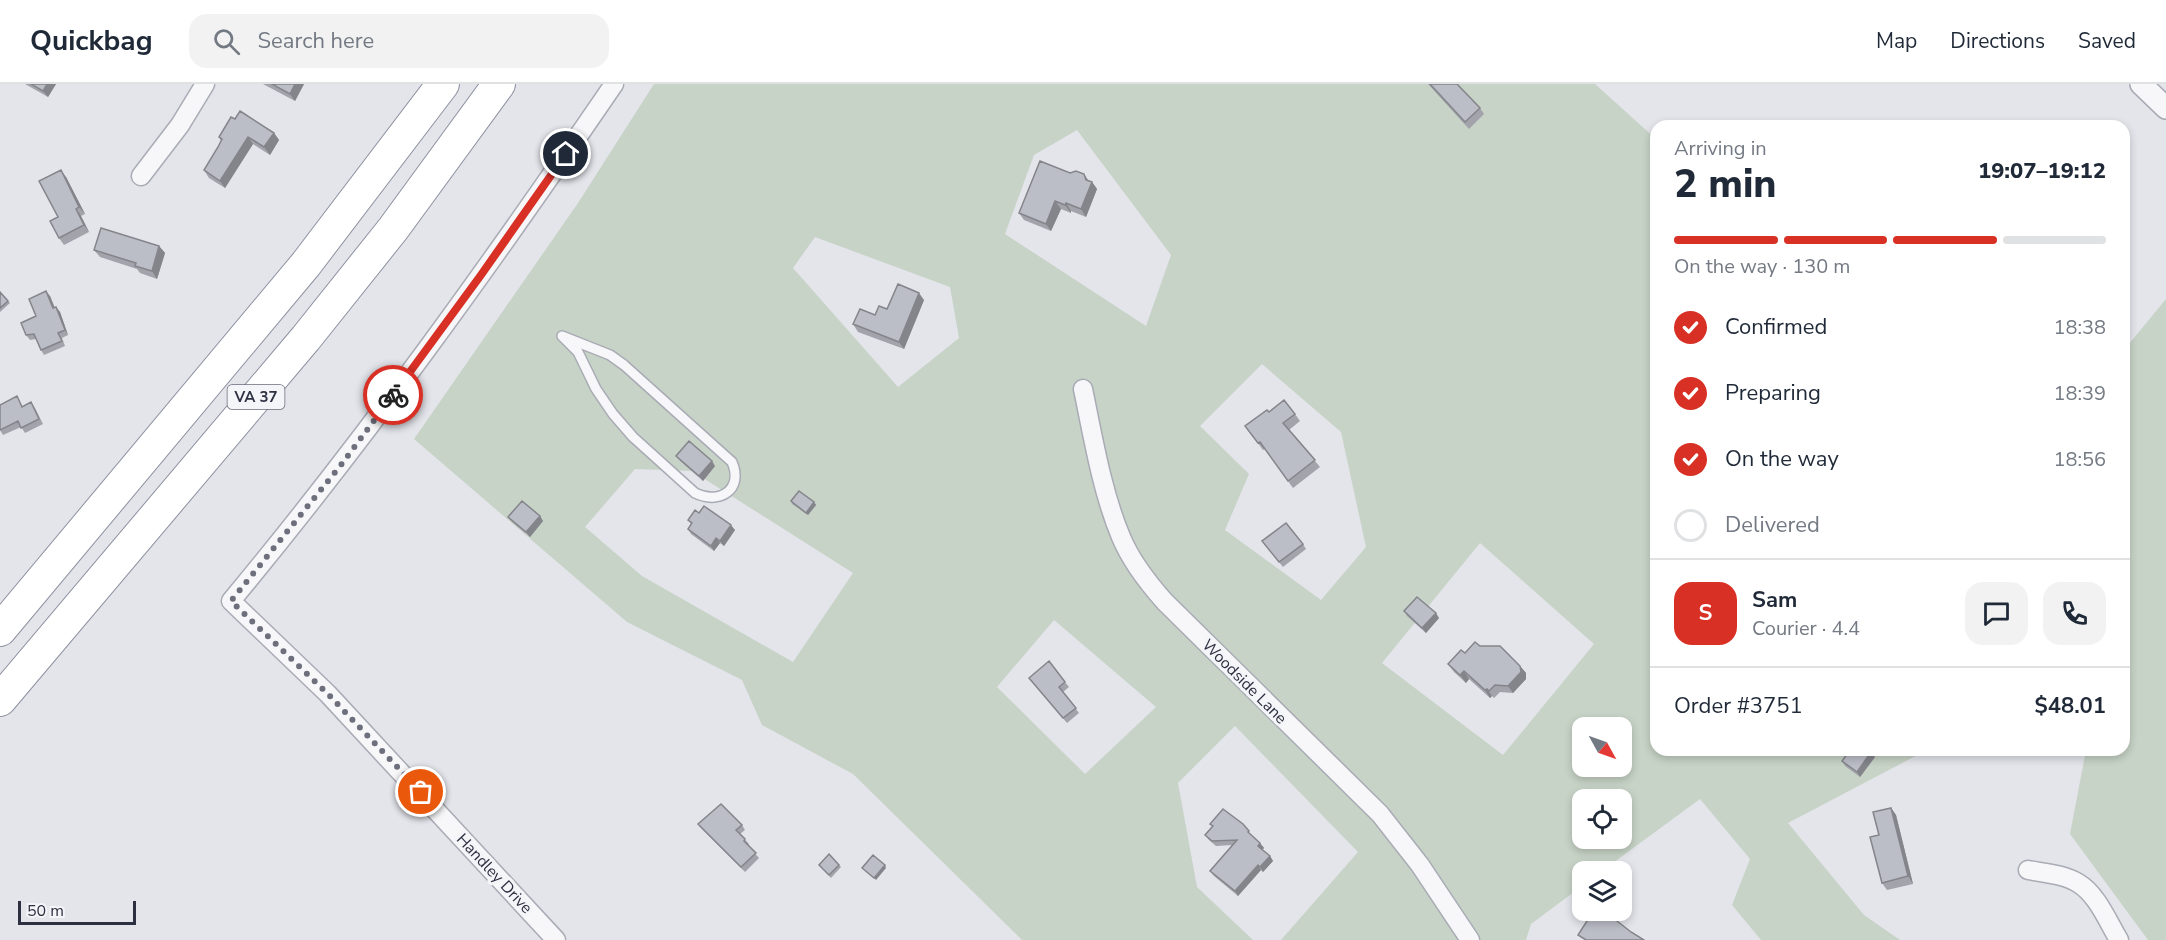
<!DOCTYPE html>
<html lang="en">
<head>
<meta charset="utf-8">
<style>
	body { margin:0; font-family:"Nunito Sans",sans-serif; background:#f2f2f3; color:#1f2937; height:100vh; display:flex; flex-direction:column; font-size:22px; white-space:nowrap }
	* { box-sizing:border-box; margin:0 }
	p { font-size:20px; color:#747a83 }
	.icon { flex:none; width:33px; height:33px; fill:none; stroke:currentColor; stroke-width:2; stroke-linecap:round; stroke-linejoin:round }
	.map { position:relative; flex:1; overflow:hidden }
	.side { position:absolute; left:1650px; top:36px; width:480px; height:636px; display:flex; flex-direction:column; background:#fff; border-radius:18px; box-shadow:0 3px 9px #0003 }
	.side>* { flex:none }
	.needle { width:39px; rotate:130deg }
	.tools { position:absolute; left:1572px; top:633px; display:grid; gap:12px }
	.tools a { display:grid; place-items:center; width:60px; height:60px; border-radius:12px; background:#fff; box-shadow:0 3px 9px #0003; font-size:30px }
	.scale { position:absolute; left:18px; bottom:15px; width:118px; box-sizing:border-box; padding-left:6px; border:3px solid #2d3041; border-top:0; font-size:16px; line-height:21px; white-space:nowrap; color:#2d3041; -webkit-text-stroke:4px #f4f5f8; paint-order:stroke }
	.pin { position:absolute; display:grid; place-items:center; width:51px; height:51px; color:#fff; margin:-26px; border:3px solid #fff; border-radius:50%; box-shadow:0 2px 6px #0007 }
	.courier { position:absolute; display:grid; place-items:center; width:60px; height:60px; margin:-30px; border:4px solid #d93025; border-radius:50%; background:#fff; color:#222; box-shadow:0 2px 8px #0007 }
	.head em { font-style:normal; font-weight:800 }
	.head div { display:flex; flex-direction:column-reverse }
	.head { display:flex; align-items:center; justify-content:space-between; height:102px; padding:0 24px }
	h1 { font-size:39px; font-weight:800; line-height:45px }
	.bar { display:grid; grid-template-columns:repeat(4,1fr); gap:9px 6px; align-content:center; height:72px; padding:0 24px }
	.bar i { height:8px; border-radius:4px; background:#e0e1e3 }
	.bar .selected { background:#d93025 }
	.bar p { grid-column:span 4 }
	.line { display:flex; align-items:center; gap:15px; padding:0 24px; border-top:2px solid #e0e1e3 }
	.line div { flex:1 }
	.round { display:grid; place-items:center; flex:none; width:63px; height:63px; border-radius:18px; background:#f2f2f3 }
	ol { padding:0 24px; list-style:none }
	li { display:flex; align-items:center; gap:18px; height:66px }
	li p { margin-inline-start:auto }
	li .icon { padding:6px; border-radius:50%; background:#d93025; color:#fff; stroke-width:4 }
	li:last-child { color:#747a83 }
	li i { width:33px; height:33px; border:3px solid #e0e1e3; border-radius:50% }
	header { display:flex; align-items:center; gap:36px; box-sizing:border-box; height:84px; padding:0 30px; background:#fff; border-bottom:2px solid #e0e1e3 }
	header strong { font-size:28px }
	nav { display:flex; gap:33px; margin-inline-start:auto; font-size:21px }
	.search { width:420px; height:54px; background:#f2f2f3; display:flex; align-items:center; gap:15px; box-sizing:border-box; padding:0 21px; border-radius:18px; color:#747a83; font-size:22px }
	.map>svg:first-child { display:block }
</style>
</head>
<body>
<header>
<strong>Quickbag</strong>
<div class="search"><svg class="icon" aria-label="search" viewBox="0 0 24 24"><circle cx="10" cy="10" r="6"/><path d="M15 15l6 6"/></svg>Search here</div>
<nav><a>Map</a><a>Directions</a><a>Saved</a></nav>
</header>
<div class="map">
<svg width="2166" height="856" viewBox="0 0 2166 856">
	<rect width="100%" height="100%" fill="#e4e5eb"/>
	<path fill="#c7d3c6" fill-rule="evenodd" d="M654 0H1595L1656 55V666H1927L1788 739 1864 831 1900 856H1761L1732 821 1750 775 1700 715 1602 787 1582 788V802L1531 840 1526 856H1281L1358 768 1235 642 1178 699 1197 803 1253 856H1022L853 690 762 641 742 596 627 538 414 355 578 119ZM1077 46 1171 171 1146 242 1005 150 1034 71ZM815 153 950 203 959 254 898 303 793 184ZM1262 280 1341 348 1366 463 1321 516 1225 446 1249 390 1200 342ZM635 385 692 387 853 489 793 578 642 492 585 443ZM1480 459 1594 560 1503 671 1382 579ZM1054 536 1156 623 1085 690 997 603ZM1582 644H1622V682H1582ZM1582 716H1622V754H1582Z
		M2166 215V856H2148L2070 750 2086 666H2124V266Z"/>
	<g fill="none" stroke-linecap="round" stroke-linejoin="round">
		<defs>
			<path id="service" d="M562 252 610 271 624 281 732 378C744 406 719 421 695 409L633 353 613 330 596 305 578 268Z"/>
			<path id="minor" d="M141 92 180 41 205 0
				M1083 305C1093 353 1102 408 1121 453 1131 477 1148 499 1165 518L1380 730 1420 781 1470 856
				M2028 786C2044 789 2063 790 2078 799 2097 810 2108 838 2119 856
				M556 856 328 610 231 517C368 352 493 177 614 0"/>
			<path id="tertiary" d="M2141 0 2166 24"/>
			<path id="motorway" d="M0 546 306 180 443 0
				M0 616 306 254 393 145 499 0"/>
		</defs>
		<use href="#service" stroke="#a9abb5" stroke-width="12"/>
		<use href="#minor" stroke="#a9abb5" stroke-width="21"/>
		<use href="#tertiary" stroke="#a9abb5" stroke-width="24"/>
		<use href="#motorway" stroke="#8d90a0" stroke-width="34"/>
		<use href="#service" stroke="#f7f7f9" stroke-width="9"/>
		<use href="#minor" stroke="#f7f7f9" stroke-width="18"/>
		<use href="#tertiary" stroke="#f7f7f9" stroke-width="21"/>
		<use href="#motorway" stroke="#fff" stroke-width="32"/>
	</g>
	<path fill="#a2a3ab" d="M25 0H56L48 13Z
		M263 0H304L295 17Z
		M1428 0H1457L1480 24 1484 30 1469 45Z
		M235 35 274 49 279 56 270 71 253 60 225 104 209 94 204 86 218 63 221 57 219 53Z
		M1070 89 1084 90 1088 96 1092 98 1097 105 1086 133 1071 127V129L1061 125 1051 147 1024 136 1019 129Z
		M66 93 85 130 81 132 89 148 64 161 59 154Z
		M159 162 165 169 157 195 140 189 137 185 100 173 94 166Z
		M0 208 10 219 0 228Z
		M50 212 54 223H56L60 228 68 251 62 254 65 262 44 271 41 266 36 255 30 256 26 251 36 232Z
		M924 216 904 265 858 248 853 240 887 225Z
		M20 318 23 323 31 318 35 324 43 340 25 349 21 343 3 351 0 346Z
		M1269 328 1295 330 1300 337 1289 346 1320 383 1293 404 1265 365 1263 366 1245 342Z
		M676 372 715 382 703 397 680 377Z
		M791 417 814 418 816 421 808 431 792 420Z
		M699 429 735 446 724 462 720 459 714 467 691 450 688 445 691 440 688 436Z
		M540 432 543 437 530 453 512 438 508 433Z
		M1262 457 1303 460 1306 465 1283 483Z
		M1404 527 1439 534 1426 549 1407 532Z
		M1480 562 1520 582 1526 589V595L1513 609 1500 608 1494 614 1492 612 1490 614 1469 595 1466 599 1454 588 1448 580 1465 569Z
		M1029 594 1065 598 1069 603 1063 608 1079 629 1067 639Z
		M1875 673 1860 693 1845 682 1842 677Z
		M1891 724 1896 731 1913 800 1887 806 1882 799 1879 751Z
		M698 740 742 741 745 746 740 750 749 760 748 762 759 774 745 788 702 745Z
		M1210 740 1253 752 1264 764 1262 766 1270 772 1273 777 1263 788 1261 786 1238 812 1214 792 1210 787 1232 761 1216 762 1209 756 1205 751 1212 742Z
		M819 781H839L841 783 831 794Z"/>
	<path fill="#84858b" d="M47 0H56L48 13 43 7Z
		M295 0H304L295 17 290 10Z
		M274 49 279 56 270 71 264 63Z
		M248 53 253 60 225 104 220 97Z
		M61 86 66 93 85 130 79 123Z
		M1084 90 1089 98H1092L1097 105 1086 133 1081 125 1086 96Z
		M1055 117 1061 125 1051 147 1046 140Z
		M1066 119 1071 127V129L1065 121Z
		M76 125 81 132 89 148 84 141Z
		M159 162 165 169 157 195 152 187Z
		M46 207 50 212 57 229 53 224Z
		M919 209 924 216 904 265 899 258Z
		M56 223 60 228 68 251 65 246Z
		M712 377 715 382 703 397 699 392Z
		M814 418 816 421 808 431 806 429Z
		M540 432 543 437 530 453 526 448Z
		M731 441 735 446 724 462 720 457Z
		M716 454 720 459 714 467 711 462Z
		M1436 529 1439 534 1426 549 1422 544Z
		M1520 582 1526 589V595L1513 609 1508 602Z
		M1464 587 1469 595 1466 599 1460 591Z
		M1487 605 1492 612 1490 614 1485 606Z
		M1871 668 1875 673 1860 693 1857 688Z
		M1891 724 1896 731 1913 800 1908 792Z
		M1260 759 1264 764 1261 767 1258 762Z
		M1270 772 1273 777 1263 788 1260 783Z
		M885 781 886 784 876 796 874 794Z
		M1258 781 1261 786 1238 812 1235 807Z"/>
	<path fill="#bcbec7" stroke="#84858b" stroke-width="1.5" d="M31 0H47L43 7Z
		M272 0H295L290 10Z
		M1430 0H1457L1480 24 1465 38Z
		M240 27 274 49 264 63 248 53 220 97 204 86 218 63 222 55 219 53 231 33 235 35Z
		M1040 77 1070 89 1076 87 1084 90 1086 96 1092 98 1081 125 1066 119 1065 121 1055 117 1046 140 1019 129Z
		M61 86 79 123 76 125 84 141 59 154 50 137 58 133 39 97Z
		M101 144 159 162 152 187 135 182 136 179 94 166Z
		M898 200 919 209 899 258 853 240 860 225 875 231 879 222 887 225Z
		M46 207 53 224 56 223 65 246 58 249 62 257 41 266 34 250 26 251 21 239 36 232 29 215Z
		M0 208 8 217 0 224Z
		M17 312 22 323 31 318 39 335 21 344 18 337 0 346V321Z
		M1284 316 1295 330 1283 339 1315 376 1288 397 1260 358 1258 359 1245 342 1267 326 1269 328Z
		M689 357 712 377 699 392 676 372Z
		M799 407 814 418 806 429 791 417Z
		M522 417 540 432 526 448 508 433Z
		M704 422 731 441 720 457 716 454 711 462 688 445 692 439 688 436 695 426 699 429Z
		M1286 439 1303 460 1279 478 1262 457Z
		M1417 513 1436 529 1422 544 1404 527Z
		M1475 558 1480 562H1500L1520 582 1521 588 1508 602 1495 601 1489 607 1487 605 1485 606 1464 587 1460 591 1448 580 1461 566 1465 569Z
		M1049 577 1065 598 1059 603 1076 624 1063 634 1029 594Z
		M1850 666H1869L1871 668 1857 688 1842 677Z
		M721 720 742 741 736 746 745 755 744 757 756 769 741 783 698 740Z
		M1891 724 1908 792 1882 799 1870 753 1879 751 1873 728Z
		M1223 725 1243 740 1249 747 1248 748 1260 759 1258 762 1270 772 1260 783 1258 781 1235 807 1210 787 1237 756 1212 757 1205 751 1213 742 1210 740Z
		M829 770 839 781 829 791 819 781Z
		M873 771 885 781 874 794 862 784Z
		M1594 826H1603L1631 848 1644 856H1586L1578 851Z"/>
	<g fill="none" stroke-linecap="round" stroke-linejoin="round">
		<path stroke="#6d6f7c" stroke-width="6" stroke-dasharray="0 10.8" d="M393 311 341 381 231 517 328 610 421 708"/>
		<path stroke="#d93025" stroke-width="8" d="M393 311 481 191 566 70"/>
	</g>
	<g text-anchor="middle" stroke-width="6" stroke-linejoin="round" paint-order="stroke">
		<rect fill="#f4f5f8" stroke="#696b78" stroke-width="1.5" x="227.5" y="301" width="57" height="24" rx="4.5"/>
		<g font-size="15" font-weight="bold" fill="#2d3041">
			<text x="256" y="318">VA 37</text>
		</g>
		<g font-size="16" fill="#2d3041" stroke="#f4f5f8">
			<text transform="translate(1245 597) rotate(45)" y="6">Woodside Lane</text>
			<text transform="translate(495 789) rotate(47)" y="6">Handley Drive</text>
		</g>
	</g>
</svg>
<div class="tools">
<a><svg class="needle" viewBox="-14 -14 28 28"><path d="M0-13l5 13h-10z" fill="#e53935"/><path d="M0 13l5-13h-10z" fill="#747a83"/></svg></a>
<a><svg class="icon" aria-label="locate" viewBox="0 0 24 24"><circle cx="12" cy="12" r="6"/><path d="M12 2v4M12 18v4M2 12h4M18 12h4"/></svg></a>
<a><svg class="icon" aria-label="layers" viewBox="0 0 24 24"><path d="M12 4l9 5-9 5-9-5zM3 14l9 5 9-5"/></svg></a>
</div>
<div class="scale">50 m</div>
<div class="pin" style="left:421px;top:708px;background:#ea580c"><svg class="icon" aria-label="bag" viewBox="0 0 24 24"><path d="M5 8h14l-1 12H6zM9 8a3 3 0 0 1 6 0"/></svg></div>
<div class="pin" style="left:566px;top:70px;background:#1f2937"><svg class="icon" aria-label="home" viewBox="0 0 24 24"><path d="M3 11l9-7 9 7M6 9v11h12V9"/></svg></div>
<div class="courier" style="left:393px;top:311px"><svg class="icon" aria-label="bike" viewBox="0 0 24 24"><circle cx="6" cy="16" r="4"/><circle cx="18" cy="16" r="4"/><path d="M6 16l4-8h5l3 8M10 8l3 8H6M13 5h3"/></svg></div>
<section class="side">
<div class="head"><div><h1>2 min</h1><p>Arriving in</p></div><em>19:07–19:12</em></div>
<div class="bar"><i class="selected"></i><i class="selected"></i><i class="selected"></i><i></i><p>On the way · 130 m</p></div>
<ol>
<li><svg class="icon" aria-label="check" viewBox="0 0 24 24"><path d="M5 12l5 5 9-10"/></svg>Confirmed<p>18:38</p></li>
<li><svg class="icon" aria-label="check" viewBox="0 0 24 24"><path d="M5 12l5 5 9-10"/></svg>Preparing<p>18:39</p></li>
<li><svg class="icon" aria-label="check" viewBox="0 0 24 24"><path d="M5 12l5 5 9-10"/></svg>On the way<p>18:56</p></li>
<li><i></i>Delivered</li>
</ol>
<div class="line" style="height:108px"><b class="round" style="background:#d93025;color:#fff">S</b><div><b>Sam</b><p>Courier · 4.4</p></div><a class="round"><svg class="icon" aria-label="chat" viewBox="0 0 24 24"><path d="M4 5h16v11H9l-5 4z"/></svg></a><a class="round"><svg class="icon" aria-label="phone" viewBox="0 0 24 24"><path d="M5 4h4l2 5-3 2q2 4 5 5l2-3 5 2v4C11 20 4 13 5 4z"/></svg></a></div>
<div class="line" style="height:78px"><div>Order #3751</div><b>$48.01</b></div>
</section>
</div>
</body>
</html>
